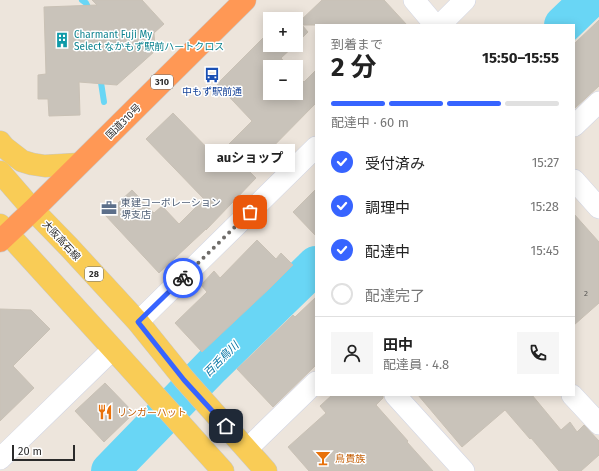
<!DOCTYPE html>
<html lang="ja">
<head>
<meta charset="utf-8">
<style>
	body { margin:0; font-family:"Fira Sans","Noto Sans JP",sans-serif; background:#f6f6f6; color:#222; height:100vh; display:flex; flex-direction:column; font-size:15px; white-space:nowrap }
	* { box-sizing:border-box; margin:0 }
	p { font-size:13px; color:#767676 }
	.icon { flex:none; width:22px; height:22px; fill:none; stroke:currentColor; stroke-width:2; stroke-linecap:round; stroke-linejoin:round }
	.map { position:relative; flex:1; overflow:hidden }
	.panel { position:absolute; left:315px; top:24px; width:260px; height:372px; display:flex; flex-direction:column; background:#fff; border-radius:0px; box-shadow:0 2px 10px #0003 }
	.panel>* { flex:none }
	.buttons { position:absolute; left:263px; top:12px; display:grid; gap:8px }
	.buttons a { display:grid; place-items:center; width:40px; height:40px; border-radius:0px; background:#fff; box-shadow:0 2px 10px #0003; font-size:20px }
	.scale { position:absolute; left:12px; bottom:10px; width:63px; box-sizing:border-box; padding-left:4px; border:2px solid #2b2b2b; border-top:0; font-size:11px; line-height:14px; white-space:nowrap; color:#2b2b2b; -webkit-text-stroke:3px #fff; paint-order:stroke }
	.pin { position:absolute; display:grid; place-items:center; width:34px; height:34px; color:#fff; margin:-17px; border-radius:8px; box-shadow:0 2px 6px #0006 }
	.courier { position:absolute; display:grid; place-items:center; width:40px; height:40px; margin:-20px; border:3px solid #3764ff; border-radius:50%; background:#fff; color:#222; box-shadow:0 1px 5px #0007 }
	.bubble { position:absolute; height:28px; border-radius:0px; background:#fff; box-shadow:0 2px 10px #0003; font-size:13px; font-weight:700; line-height:28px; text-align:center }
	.headline em { font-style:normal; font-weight:700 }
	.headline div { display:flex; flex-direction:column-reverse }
	.headline { display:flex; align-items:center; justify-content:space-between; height:68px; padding:0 16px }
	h1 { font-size:26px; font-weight:700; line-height:30px }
	.bar { display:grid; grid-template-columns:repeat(4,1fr); gap:6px 4px; align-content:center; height:48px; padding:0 16px }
	.bar i { height:5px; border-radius:3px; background:#e0e0e0 }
	.bar .current { background:#3764ff }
	.bar p { grid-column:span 4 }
	.line { display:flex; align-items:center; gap:10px; padding:0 16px; border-top:1px solid #e0e0e0 }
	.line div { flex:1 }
	.round { display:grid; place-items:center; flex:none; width:42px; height:42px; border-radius:0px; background:#f6f6f6 }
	ol { padding:0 16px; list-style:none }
	li { display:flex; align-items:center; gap:12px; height:44px }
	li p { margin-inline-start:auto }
	li .icon { padding:4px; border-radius:50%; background:#3764ff; color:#fff; stroke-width:4 }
	li:last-child { color:#767676 }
	li i { width:22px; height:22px; border:2px solid #e0e0e0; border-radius:50% }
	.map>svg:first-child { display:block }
</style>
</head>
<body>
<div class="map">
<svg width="599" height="471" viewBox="0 0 599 471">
	<rect width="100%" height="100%" fill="#ede5dc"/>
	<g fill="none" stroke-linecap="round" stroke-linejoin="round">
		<path stroke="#69d6f5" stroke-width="6" d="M82 0 86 3 90 11
			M100 76 104 102"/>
		<path stroke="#69d6f5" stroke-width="38" d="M563 25 589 0
			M110 471 212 366 316 265"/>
	</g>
	<path fill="#c9c3ba" stroke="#c9c1b5" d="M92 0H142L164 24 154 33 155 51 117 85 79 82 80 115 49 116 48 99H38V75L46 74 44 7 97 5Z
		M322 0H384L407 25H302L308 32 296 44V19H285L291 13 299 22Z
		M599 20V86L574 109V44Z
		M270 31V45H295L281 58 289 67H270V93H296V74L304 82 316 70V103L249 171 256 178 206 230V229L159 273 105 215 132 190 154 213 162 206 179 224 204 199 146 139 173 113 216 157 252 121 217 84Z
		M316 189V236L293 212Z
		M574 214 599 242V303L574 325Z
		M257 240 276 259 281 253 293 265 270 288 202 352 175 323 207 292 201 285 214 271 220 278Z
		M316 297V365L273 407 237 369 293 315 295 317Z
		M0 309 31 310 50 329 13 366 34 388 0 421Z
		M105 383 134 413 104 442 75 411Z
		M332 395H383V398L376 405 408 441 407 442 433 471H309L288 447 326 413 320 406Z
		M418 395H532L561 430 570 422 577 432 584 425 599 441V455L581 471H559L531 438 530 439 505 410 462 447Z"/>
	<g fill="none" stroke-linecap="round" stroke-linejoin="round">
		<defs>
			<path id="minor" d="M414 0 435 25
				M440 25 465 0
				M574 126 599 102
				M574 180 599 208
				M138 322 316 147
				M395 395 464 471
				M572 395 599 424
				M247 449 316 382
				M0 459 113 349"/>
			<path id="major" d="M0 142 4 147 22 161 32 164 45 166 79 164
				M0 172 33 210 69 247 138 322 184 379 266 471
				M0 225 113 349 223 471"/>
			<path id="highway" d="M0 241 33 210 245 0"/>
		</defs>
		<use href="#minor" stroke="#d1d5e4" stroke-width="22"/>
		<use href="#major" stroke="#c8c8c8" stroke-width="23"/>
		<use href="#highway" stroke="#c8c8c8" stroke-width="23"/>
		<use href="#minor" stroke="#fff" stroke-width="21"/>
		<use href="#major" stroke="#f9cc56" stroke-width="22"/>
		<use href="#highway" stroke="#ff9855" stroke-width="22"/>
	</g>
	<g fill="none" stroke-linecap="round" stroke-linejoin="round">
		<path stroke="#6f6c69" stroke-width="4" stroke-dasharray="0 7.2" d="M183 278 250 212"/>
		<path stroke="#3764ff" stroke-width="5" d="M183 278 138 322 184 380 226 426"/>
	</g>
	<defs>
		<symbol id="building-bare" viewBox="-9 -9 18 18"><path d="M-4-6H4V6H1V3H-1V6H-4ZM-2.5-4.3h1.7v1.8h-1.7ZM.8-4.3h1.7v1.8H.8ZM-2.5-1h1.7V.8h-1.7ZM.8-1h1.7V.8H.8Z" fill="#0f9aa8" stroke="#fff" stroke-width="2.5" paint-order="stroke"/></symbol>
		<symbol id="bus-bare" viewBox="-9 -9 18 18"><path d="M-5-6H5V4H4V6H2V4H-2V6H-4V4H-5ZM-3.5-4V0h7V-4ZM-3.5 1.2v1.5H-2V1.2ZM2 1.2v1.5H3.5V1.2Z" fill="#1a4fb4" stroke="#fff" stroke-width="2.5" paint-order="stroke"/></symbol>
		<symbol id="office-bare" viewBox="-9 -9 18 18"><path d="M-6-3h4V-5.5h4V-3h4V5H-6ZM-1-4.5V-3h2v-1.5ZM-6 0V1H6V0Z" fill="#5c6f8a" stroke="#fff" stroke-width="2.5" paint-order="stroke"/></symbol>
		<symbol id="restaurant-bare" viewBox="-9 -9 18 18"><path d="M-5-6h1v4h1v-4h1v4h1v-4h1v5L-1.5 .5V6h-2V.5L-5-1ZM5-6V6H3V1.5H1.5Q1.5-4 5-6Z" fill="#e8710a" stroke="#fff" stroke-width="2.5" paint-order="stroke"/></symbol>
		<symbol id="bar-bare" viewBox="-9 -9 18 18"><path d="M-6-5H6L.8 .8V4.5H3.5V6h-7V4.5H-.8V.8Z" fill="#e8710a" stroke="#fff" stroke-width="2.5" paint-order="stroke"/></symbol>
	</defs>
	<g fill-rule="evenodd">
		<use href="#building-bare" x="51" y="29" width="22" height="22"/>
		<use href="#bus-bare" x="201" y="64" width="22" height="22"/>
		<use href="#office-bare" x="98" y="197" width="22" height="22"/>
		<use href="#restaurant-bare" x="94" y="401" width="22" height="22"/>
		<use href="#bar-bare" x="312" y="447" width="22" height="22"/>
	</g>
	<g text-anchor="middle" stroke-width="3" stroke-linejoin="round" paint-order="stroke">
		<g font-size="8" fill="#52514f">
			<text x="586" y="296">2</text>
		</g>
		<g fill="#fff" stroke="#6b6b6b" stroke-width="1">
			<rect x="151" y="75" width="22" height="14" rx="3"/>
			<rect x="85" y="267" width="18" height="14" rx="3"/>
		</g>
		<g font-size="9" font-weight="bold" fill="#2b2b2b">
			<text x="162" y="85">310</text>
			<text x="94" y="277">28</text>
		</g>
		<g font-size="10" fill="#0d838f" stroke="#fff" text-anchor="start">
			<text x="74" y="38">Charmant Fuji My<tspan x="74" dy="12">Select なかもず駅前ハートクロス</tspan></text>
		</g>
		<g font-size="10" fill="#164399" stroke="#fff">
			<text x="212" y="95">中もず駅前通</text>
		</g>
		<g font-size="10" fill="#2b2b2b" stroke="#fff">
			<text transform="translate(123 121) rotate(-45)" y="4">国道310号</text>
			<text transform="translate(62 240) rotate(47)" y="4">大阪高石線</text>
		</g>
		<g font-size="10" fill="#4e5e75" stroke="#fff" text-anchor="start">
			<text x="121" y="206">東建コーポレーション<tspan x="121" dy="12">堺支店</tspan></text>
		</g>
		<g font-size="10" fill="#c56008" stroke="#fff" text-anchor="start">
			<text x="117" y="416">リンガーハット</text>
			<text x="335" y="462">鳥貴族</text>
		</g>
		<g font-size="11" font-style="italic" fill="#0674a4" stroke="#fff">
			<text transform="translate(221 359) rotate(-45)" y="4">百舌鳥川</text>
		</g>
	</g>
</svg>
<div class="buttons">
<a>+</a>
<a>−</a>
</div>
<div class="scale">20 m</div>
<div class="pin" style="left:250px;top:212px;background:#ea580c"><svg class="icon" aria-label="bag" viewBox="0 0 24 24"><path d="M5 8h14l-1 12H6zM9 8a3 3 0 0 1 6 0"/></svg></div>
<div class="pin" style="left:226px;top:426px;background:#1f2937"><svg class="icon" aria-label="home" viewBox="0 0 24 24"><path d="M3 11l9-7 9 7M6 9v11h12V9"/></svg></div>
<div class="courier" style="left:183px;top:278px"><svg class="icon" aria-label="bike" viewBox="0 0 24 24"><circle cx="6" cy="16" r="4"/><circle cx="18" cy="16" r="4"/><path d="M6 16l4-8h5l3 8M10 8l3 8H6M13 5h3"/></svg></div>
<div class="bubble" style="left:205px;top:144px;width:90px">auショップ</div>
<section class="panel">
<div class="headline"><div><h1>2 分</h1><p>到着まで</p></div><em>15:50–15:55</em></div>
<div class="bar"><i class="current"></i><i class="current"></i><i class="current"></i><i></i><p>配達中 · 60 m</p></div>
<ol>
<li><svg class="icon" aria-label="check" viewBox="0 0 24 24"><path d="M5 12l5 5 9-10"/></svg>受付済み<p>15:27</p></li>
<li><svg class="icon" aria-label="check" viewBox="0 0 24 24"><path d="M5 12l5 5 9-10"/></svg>調理中<p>15:28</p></li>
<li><svg class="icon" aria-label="check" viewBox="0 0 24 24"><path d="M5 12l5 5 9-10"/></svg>配達中<p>15:45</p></li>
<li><i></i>配達完了</li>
</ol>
<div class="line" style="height:72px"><a class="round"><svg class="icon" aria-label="person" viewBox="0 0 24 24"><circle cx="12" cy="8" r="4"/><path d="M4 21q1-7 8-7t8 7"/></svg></a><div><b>田中</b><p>配達員 · 4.8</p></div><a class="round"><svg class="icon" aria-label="phone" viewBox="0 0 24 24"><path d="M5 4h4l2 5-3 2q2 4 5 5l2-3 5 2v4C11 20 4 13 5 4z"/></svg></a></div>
</section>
</div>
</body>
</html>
